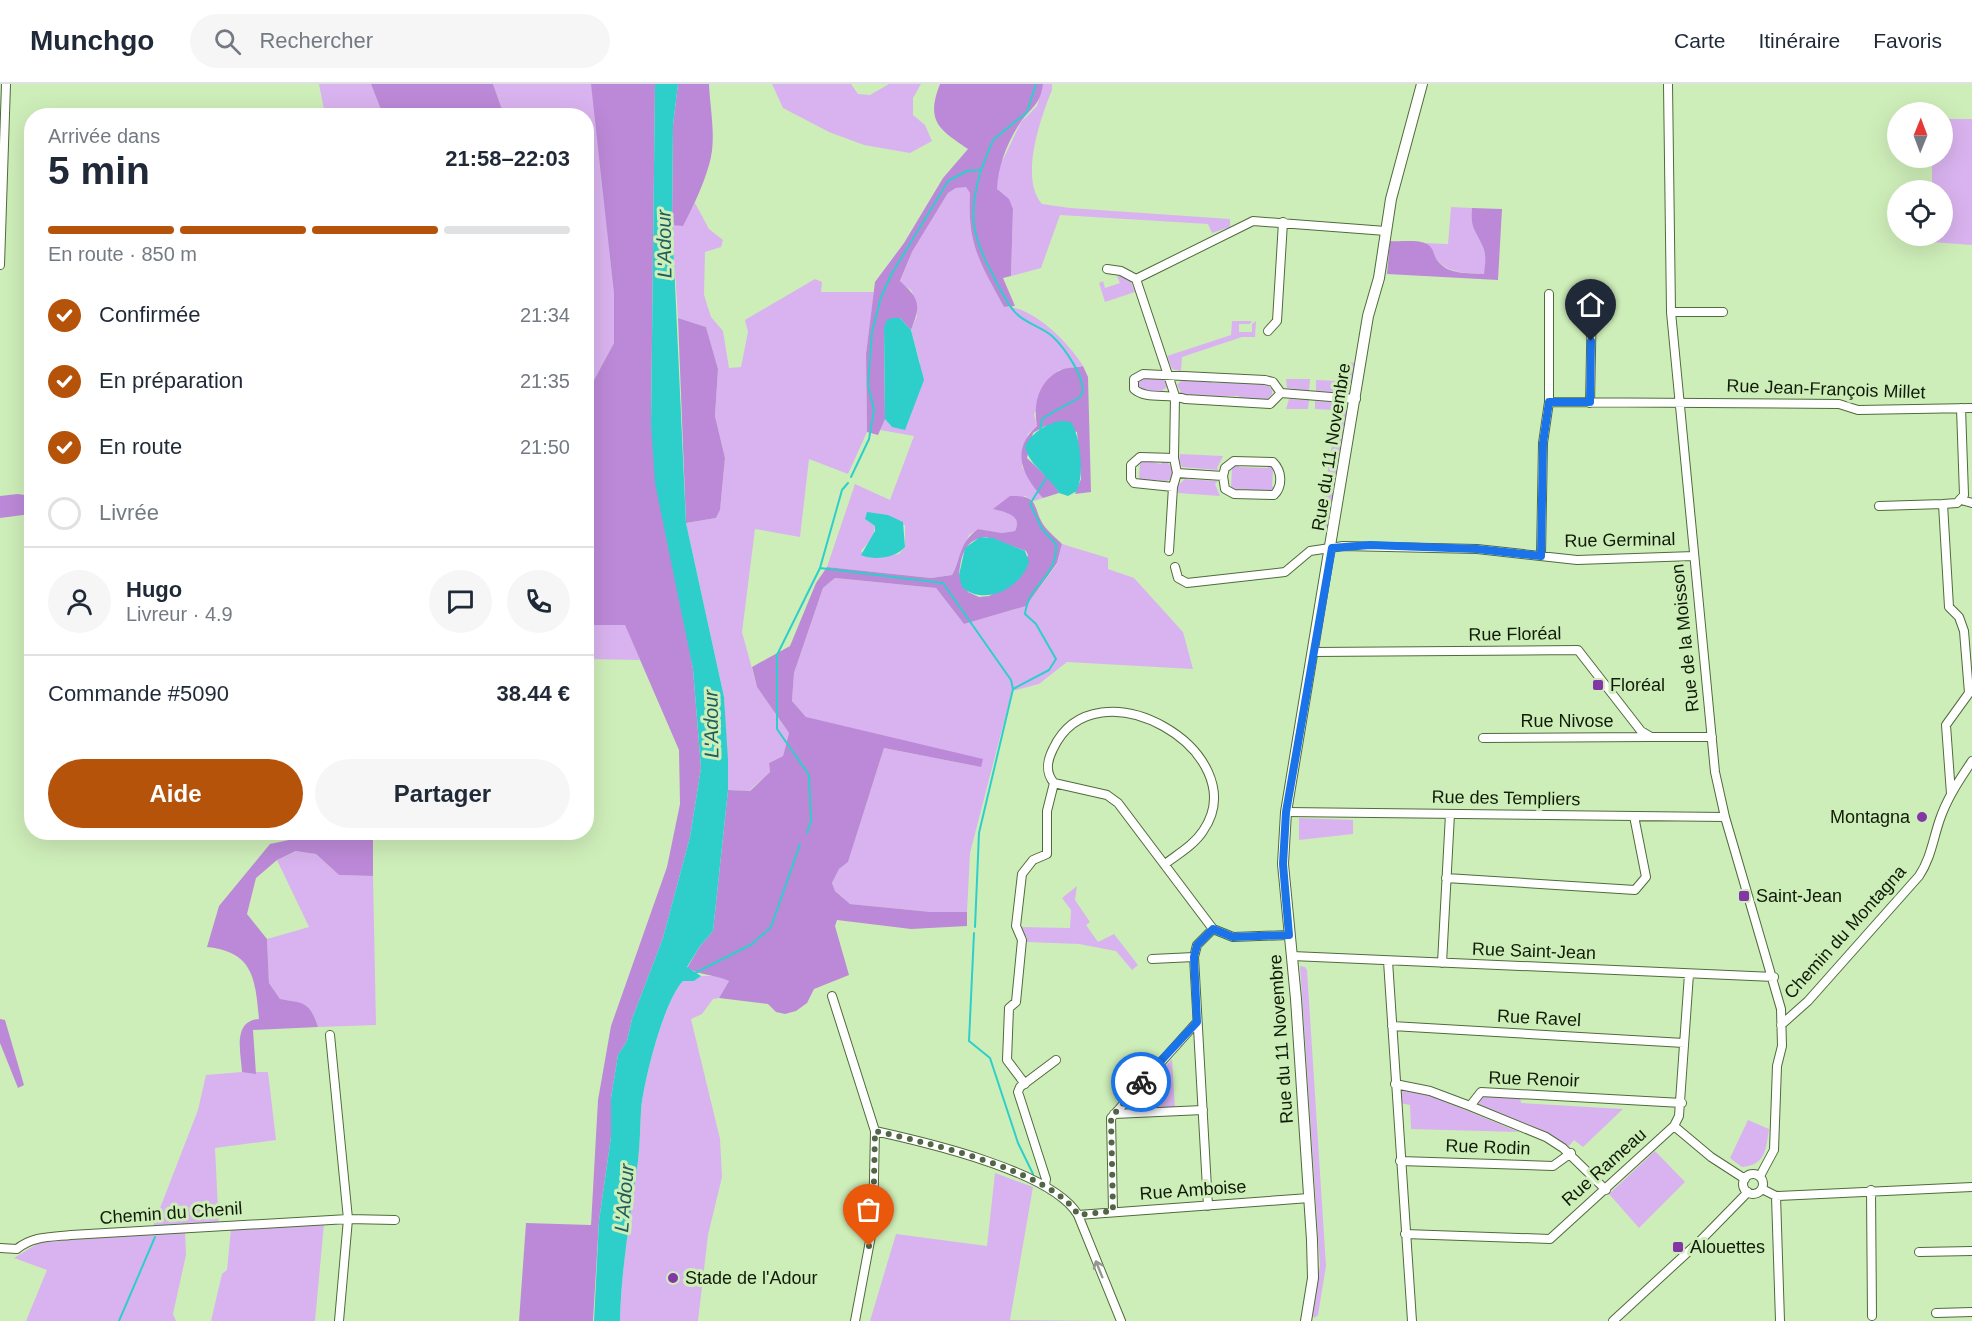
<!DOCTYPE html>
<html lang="fr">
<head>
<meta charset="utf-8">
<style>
	body { margin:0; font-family:Helvetica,sans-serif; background:#f6f6f7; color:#1f2937; height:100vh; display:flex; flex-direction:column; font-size:22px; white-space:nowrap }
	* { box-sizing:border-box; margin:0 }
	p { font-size:20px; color:#747a83 }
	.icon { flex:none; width:33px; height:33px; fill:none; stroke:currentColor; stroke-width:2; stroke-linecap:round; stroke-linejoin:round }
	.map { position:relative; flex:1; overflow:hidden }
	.side { position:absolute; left:24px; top:24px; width:570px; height:732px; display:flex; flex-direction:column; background:#fff; border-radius:24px; box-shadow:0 6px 24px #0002 }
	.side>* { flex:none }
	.needle { width:39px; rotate:1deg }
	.controls { position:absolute; left:1887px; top:18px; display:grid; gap:12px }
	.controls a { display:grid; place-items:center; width:66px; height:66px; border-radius:50%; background:#fff; box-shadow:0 6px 24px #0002; font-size:30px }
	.pin { position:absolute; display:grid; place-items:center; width:51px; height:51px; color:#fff; margin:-62px -26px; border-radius:50% 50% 50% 0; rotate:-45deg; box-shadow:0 0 6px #0007 }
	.pin .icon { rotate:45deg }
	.courier { position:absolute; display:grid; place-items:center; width:60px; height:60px; margin:-30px; border:4px solid #1a73e8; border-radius:50%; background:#fff; color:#222; box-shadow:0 2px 8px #0007 }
	.overview em { font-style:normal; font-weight:800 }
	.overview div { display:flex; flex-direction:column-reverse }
	.overview { display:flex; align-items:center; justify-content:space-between; height:102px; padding:0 24px }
	h1 { font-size:39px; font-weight:800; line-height:45px }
	.bar { display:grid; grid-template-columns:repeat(4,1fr); gap:9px 6px; align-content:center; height:72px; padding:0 24px }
	.bar i { height:8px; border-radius:4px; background:#e0e1e3 }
	.bar .active { background:#b45309 }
	.bar p { grid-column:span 4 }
	.line { display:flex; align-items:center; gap:15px; padding:0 24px; border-top:2px solid #e0e1e3 }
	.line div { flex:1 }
	.round { display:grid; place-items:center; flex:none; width:63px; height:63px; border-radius:32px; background:#f6f6f7 }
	ol { padding:0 24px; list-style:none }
	li { display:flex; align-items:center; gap:18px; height:66px }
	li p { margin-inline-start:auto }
	li .icon { padding:6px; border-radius:50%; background:#b45309; color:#fff; stroke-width:4 }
	li:last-child { color:#747a83 }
	li i { width:33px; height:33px; border:3px solid #e0e1e3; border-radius:50% }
	.primary-button { display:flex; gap:12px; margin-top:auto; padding:12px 24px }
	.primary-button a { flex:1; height:69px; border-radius:36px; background:#b45309; color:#fff; font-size:24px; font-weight:800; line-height:69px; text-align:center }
	.primary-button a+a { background:#f6f6f7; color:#1f2937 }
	header { display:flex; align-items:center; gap:36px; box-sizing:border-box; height:84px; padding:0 30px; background:#fff; border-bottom:2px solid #e0e1e3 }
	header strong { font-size:28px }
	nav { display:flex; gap:33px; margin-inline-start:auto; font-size:21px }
	.search { width:420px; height:54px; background:#f6f6f7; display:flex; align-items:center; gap:15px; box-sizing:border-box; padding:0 21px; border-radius:33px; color:#747a83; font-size:22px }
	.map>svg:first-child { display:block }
</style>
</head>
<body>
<header>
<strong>Munchgo</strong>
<div class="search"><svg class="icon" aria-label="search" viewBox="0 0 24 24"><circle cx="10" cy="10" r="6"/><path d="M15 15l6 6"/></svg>Rechercher</div>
<nav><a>Carte</a><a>Itinéraire</a><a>Favoris</a></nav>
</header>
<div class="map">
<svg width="1972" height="1237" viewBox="0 0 1972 1237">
	<rect width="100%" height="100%" fill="#ceeeb9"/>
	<path fill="#d9b3ef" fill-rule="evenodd" d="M319 0H371L383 31H325Z
		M493 0H591L593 8 614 210V259L587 309 586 32 504 31Z
		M772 0H851L858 10 870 11 889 0H921L913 14V31L925 41 932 57 910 69 864 61 829 48 783 24Z
		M1043 0H1052V6C1041 33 1019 94 1042 120L1070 124 1230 135V143L1212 149 1208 140 1060 131 1041 184 1011 192 1013 125 997 105V88L1021 38 1037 22Z
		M1943 35H1972V161L1932 158V152H1942V106H1932V74H1942Z
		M966 102 970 109C967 160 980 179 1004 223 1032 221 1069 259 1083 282L1059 286 1034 330 1037 342 1028 350 1022 383 1043 414 1034 417 1025 412 994 425C1006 428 1023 431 1015 447L1002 449 978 445 969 451 952 491 931 494 827 483 855 400 890 416 914 352 880 346 885 335 892 343 920 279 911 246 917 232 912 207 900 198 912 168 948 109 956 104ZM865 435 905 441V463L899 470 870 474 861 467 873 453 875 442Z
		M695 119 709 145 723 156 721 163 705 168 704 211 711 233 723 247 729 284 741 283 748 248 745 236 815 195 822 198 821 208H874L866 270 867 348 848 390 809 375 800 453 755 445 742 548 757 603 789 649 783 672 769 679 770 688 749 707 728 706 724 613 686 439 716 434 720 426 725 374 715 332 718 285 706 243 678 234 672 141H683Z
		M1451 123 1472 124C1470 144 1475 145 1482 161 1487 170 1485 180 1485 190 1469 189 1445 190 1436 174 1432 167 1432 164 1425 159L1448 160Z
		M1117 192H1124L1130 196 1135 208 1105 218 1099 199 1103 197 1105 204 1120 199Z
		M1232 237H1252L1250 240H1239V248H1252V240L1256 237 1255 253H1242L1182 273 1181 287 1172 285 1167 272 1231 251Z
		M1346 278 1356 279C1350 311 1347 309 1316 307V296L1339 297 1343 292Z
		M1140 294 1165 295 1167 303 1160 308 1144 307 1138 301Z
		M1184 294 1211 296 1212 299H1266L1272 306V310L1266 317 1239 315V312H1183L1177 301Z
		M1286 295H1310L1309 307 1287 304Z
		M1289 315 1309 316 1308 325H1286Z
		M1315 317 1341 318 1344 324 1349 326 1329 447 1321 449 1318 446 1337 330 1333 326 1315 325Z
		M1180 370 1223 372 1217 384 1218 386 1182 383 1179 377Z
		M1143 376 1161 380 1162 377H1167L1173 386 1171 395 1160 400 1159 396 1142 398 1139 395 1140 378Z
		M1239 379V383L1267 384 1271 381 1276 387H1273L1272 402 1276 404 1273 408 1239 405 1238 408 1231 404 1232 383Z
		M1185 395 1218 397 1215 400 1220 412 1178 409 1177 402Z
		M1062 460 1108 474V485L1134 494 1183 548 1193 585 1067 578 1039 600 1012 607 970 769 967 828H931L850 820 835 807 832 799 839 785 848 778 884 664 981 683 806 633 792 617 794 589 823 504 835 494 936 504 964 540 1026 522 1057 480Z
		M625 540 640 576 587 575V541Z
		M1299 734 1353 736V750L1299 756Z
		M297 767 316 770 339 791 373 792 376 941 318 943C310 919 304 919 280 915L269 899 267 855 309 843 277 776Z
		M1077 802 1075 816 1090 838 1086 841 1098 858 1114 850 1138 881 1132 886 1116 867 1079 860 1027 858V853L1020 847V843L1070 844 1071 826 1062 814Z
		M1300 882 1305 883 1307 886 1326 1182 1318 1231 1314 1234 1312 1230 1320 1181Z
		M701 892H719L729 897 719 914 713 915 702 930 691 935 720 1055 722 1093 708 1151 698 1237H620C621 1183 631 1131 638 1077 640 1060 640 1044 641 1027 643 999 664 916 683 897H694Z
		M1172 975 1175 1025 1140 1026 1135 1023 1137 1014Z
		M242 988H268L276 1056 215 1064 219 1145 185 1146 186 1171 173 1230 176 1237H26L47 1186 14 1174 40 1158 150 1150 198 1026 206 991Z
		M1405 1005 1429 1011 1519 1048 1411 1045 1410 1021 1400 1019 1401 1007Z
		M1484 1011 1520 1013 1521 1019 1623 1025 1583 1063 1574 1056 1569 1062 1479 1022 1477 1018Z
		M1748 1036 1769 1045C1766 1065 1766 1081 1742 1083L1730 1074Z
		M1655 1067 1685 1098 1639 1144 1609 1110Z
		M995 1089 1033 1103 1010 1236 1106 1237H870L896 1150 987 1162Z
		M324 1140 315 1237H211L222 1190 227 1186 231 1145Z"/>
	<path fill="#bc89d8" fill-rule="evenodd" d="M371 0H493L504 31H383Z
		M591 0H655L651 340 693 585 701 684 690 753 663 854 632 935 627 957 618 971 611 1014V1053L599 1137 593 1237H519L526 1139 591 1141 598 1016 611 942 667 783 680 720 679 666 625 541H586L587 309 614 259V210Z
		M678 0H709C710 26 717 55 709 81 703 102 693 123 683 142L672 141 673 41Z
		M940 0H1043C1040 22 1031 23 1020 39 1007 59 998 82 997 105L1009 115 1013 125 1011 192 1003 194 1015 222 1004 223C980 179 967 160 970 109L966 103 956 104 948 109 912 168 900 197C920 215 921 221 911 246L900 234 884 243 885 335 878 351 867 348 866 270 875 198 904 159 943 94 968 65C940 46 925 38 940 0Z
		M1472 124 1502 125 1498 196 1387 190 1390 157C1400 158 1418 155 1427 160 1434 164 1433 170 1437 176 1447 191 1469 189 1484 190 1485 180 1487 170 1482 161 1475 145 1470 144 1472 124Z
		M678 234 706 243 718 285 715 332 725 374 720 426 716 434 686 439Z
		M1083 282 1088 293 1091 408 1075 410 1081 395 1077 348 1045 342 1033 349 1027 374 1054 400 1059 409 1043 414C1022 391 1010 366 1037 342 1033 321 1038 298 1059 287 1065 283 1076 284 1083 282Z
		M18 410 31 412V430L0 434V412Z
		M1010 412C1042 411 1031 424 1045 443 1050 449 1057 455 1062 460L1057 479 1026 522 964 540 936 504 835 494 823 504 794 589 792 617 806 633 983 675 981 683 884 664 848 778 839 785 832 799 835 807 850 820 931 828H967V842L911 845 837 836 835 842 849 891 814 905 807 919 796 927 785 930 776 928 768 920 719 914 729 897C714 890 702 892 687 884L700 862 713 847 728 706 750 707 770 688 769 679 783 672 789 649 757 603 752 583 790 562 816 499 827 483 931 494 952 491C962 473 958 460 978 445L1002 449 1015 447C1023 431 1005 428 993 425ZM986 453 1026 467 1028 471 1016 497 989 512 979 513 968 508 959 491C961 473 964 455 986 453Z
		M327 748 373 749V792L339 791 316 770 296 767 277 776 256 794 247 830 267 855 269 899 280 915C304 919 310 918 318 943L253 946 256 990 242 988C241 969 232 937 259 935 255 895 254 868 207 863L219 822 270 760Z
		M0 935 5 936 24 1001 18 1004 0 959Z"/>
	<path fill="#2ececb" d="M655 0H678L673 41 672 135 686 439 724 613 728 676V706L713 847 700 862 687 883 701 892 694 897H683C664 916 643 999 641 1027 640 1044 640 1060 638 1077 631 1131 621 1183 620 1237H594L599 1137 611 1053V1014L618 971 627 957 632 935 663 854 690 753 701 684 693 585 655 399 651 340Z
		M892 234H900L911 246 924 296 905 346 892 343 885 335 884 243 887 236Z
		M1061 337 1071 338C1081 354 1084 390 1077 407L1068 412 1059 409C1049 391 1029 382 1025 362 1033 348 1045 340 1061 337Z
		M867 428 888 431 903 438 905 463C896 474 873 477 861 471L875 447V442L865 435Z
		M980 453 993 454 1025 467 1029 478C1021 504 984 523 962 503L959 491 965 464Z"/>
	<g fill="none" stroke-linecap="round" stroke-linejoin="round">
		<path stroke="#2ececb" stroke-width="2" d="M981 86C968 130 971 151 993 191 999 203 1005 217 1014 227 1023 239 1041 242 1052 252 1063 262 1089 297 1081 312 1079 315 1048 330 1042 335L1040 348
			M851 393 869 355 874 326 868 301 872 248 881 213 891 191 948 97 967 87 981 86 993 56 1027 28 1036 0
			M820 484 943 499 1011 596 1013 605 979 749 975 843
			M1013 605 1049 586 1056 575 1036 540 1025 530C1029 498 1058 494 1056 460L1042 445 1030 420 1048 391
			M807 749 811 737 809 691 777 645V571L820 484 842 406 848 399
			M974 849 969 957 990 974 1018 1059 1033 1090
			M695 889 752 860 771 843 800 760
			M119 1237 155 1153"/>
		<defs>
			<path id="minor" d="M1668 0 1671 228 1715 688 1725 733 1781 925 1782 962 1777 982 1774 1066 1760 1092
				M0 181 6 0
				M1107 185 1121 187 1136 195
				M1671 228H1723
				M1268 247 1277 237 1283 138
				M1143 290 1265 296 1273 298 1281 309 1270 320 1185 315C1169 309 1146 316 1134 305V295Z
				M1281 309 1356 315
				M1549 318 1839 320 1858 326 1972 324
				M1590 319 1592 216
				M1177 389 1223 392 1225 384 1234 377 1273 378C1282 387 1283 402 1274 411L1234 410 1225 405 1223 392
				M1173 403 1134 399 1131 395V381L1140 373 1174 374
				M1961 416 1972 419
				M1879 422 1943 420
				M1169 467 1173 403 1177 389 1174 374 1175 312 1136 195 1253 137 1386 147
				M1541 472 1543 359 1549 318V210
				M1175 483 1178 494 1187 499 1285 488 1310 467 1343 462 1477 465 1577 476 1694 472
				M1313 568 1578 566 1641 647 1651 653H1712
				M1483 654 1650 653
				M1951 710 1946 641 1969 609 1964 547 1959 533 1949 523 1943 420 1957 419 1964 411 1961 324
				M1286 728 1725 733
				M1165 780C1178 770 1194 761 1203 747 1257 669 1095 574 1053 665 1047 677 1045 688 1054 699L1107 711 1118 719 1213 845
				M1446 794 1635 806 1646 793 1634 732
				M1292 872 1774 893
				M1152 875 1194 873
				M1388 877 1412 1237
				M1442 879 1450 730
				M832 912 875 1047 873 1141 855 1237
				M1781 941 1808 917 1919 792C1931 774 1933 755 1940 735 1947 714 1960 695 1972 677
				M1392 942 1684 959
				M330 951 348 1135 339 1237
				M1025 1000 1007 976 1009 924 1016 918 1022 856 1016 842 1022 790 1033 776 1047 770V727L1054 699
				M1395 1000 1430 1007 1470 1022 1481 1008 1682 1019
				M1470 1022 1546 1053 1563 1064 1606 1106
				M1114 1030 1203 1026
				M1674 1042 1711 1073 1745 1095
				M875 1047C925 1058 1052 1087 1078 1131L1121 1237
				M1400 1077 1553 1082 1571 1069
				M1743 1100a10 10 0 1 1 20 0a10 10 0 1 1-20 0Z
				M1045 1101 1046 1095 1018 1008 1020 1003 1056 976
				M1762 1105 1776 1112 1780 1237
				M1871 1106 1872 1232
				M1776 1112 1972 1103
				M1208 1122 1194 873 1197 861 1213 845 1233 853 1289 851
				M1113 1127 1111 1034 1197 938
				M1078 1131 1309 1114
				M1405 1150 1550 1155 1674 1042 1679 1032 1689 890
				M0 1164 17 1165C32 1152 52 1153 71 1151L348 1135 395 1136
				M1919 1168 1972 1167
				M1936 1229 1972 1228
				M1613 1237 1701 1156 1748 1108"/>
			<path id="tertiary" d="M1306 1237 1313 1194 1312 1156 1296 915 1283 780 1286 728 1368 232 1379 194 1391 115 1422 0"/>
		</defs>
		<use href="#minor" stroke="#506b3c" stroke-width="10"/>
		<use href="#tertiary" stroke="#506b3c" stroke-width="12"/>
		<use href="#minor" stroke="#fff" stroke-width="8"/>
		<use href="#tertiary" stroke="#fff" stroke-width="10"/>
	</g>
	<defs><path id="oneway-shaft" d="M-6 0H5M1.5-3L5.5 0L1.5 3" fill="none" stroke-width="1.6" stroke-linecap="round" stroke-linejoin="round" transform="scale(1.5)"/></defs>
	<use stroke="#939890" href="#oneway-shaft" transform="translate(1099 1185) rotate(-112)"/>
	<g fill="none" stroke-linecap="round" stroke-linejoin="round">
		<path stroke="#526546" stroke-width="6" stroke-dasharray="0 10.8" d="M869 1162 873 1141 875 1047C924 1058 1053 1087 1078 1131L1113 1127 1111 1034 1141 998"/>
		<path stroke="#1a73e8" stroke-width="8" d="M1141 998 1197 938 1194 873 1197 861 1213 845 1233 853 1289 851 1283 780 1286 728 1332 464 1370 461 1477 465 1541 472 1543 359 1549 318H1590L1591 257"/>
	</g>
	<g fill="#8336a6" stroke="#ceeeb9" stroke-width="2">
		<rect x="1592" y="595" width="12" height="12" rx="3"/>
		<circle cx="1922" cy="733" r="6"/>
		<rect x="1738" y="806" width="12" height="12" rx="3"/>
		<rect x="1672" y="1157" width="12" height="12" rx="3"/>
		<circle cx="673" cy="1194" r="6"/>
	</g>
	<g text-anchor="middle" stroke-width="6" stroke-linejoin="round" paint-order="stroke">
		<g font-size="18" fill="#101b08" stroke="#ceeeb9">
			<text transform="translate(1826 305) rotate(2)" y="6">Rue Jean-François Millet</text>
			<text transform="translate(1331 363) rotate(-81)" y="6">Rue du 11 Novembre</text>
			<text transform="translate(1620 456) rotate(-1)" y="6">Rue Germinal</text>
			<text transform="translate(1515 550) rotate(-1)" y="6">Rue Floréal</text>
			<text transform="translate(1685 554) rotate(-96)" y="6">Rue de la Moisson</text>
			<text x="1567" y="643">Rue Nivose</text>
			<text transform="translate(1506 714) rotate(1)" y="6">Rue des Templiers</text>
			<text transform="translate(1845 848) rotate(-48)" y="6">Chemin du Montagna</text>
			<text transform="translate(1534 867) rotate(2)" y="6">Rue Saint-Jean</text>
			<text transform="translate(1539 934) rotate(3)" y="6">Rue Ravel</text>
			<text transform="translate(1281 955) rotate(-94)" y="6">Rue du 11 Novembre</text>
			<text transform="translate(1534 995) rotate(2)" y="6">Rue Renoir</text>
			<text transform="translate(1488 1063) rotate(2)" y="6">Rue Rodin</text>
			<text transform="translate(1604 1083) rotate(-42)" y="6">Rue Rameau</text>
			<text transform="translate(1193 1106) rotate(-4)" y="6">Rue Amboise</text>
			<text transform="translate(171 1129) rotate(-4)" y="6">Chemin du Chenil</text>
		</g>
		<g font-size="18" fill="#101b08" stroke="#ceeeb9" text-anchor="start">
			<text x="1610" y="607">Floréal</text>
			<text x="1910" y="739" text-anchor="end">Montagna</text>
			<text x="1756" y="818">Saint-Jean</text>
			<text x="1690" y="1169">Alouettes</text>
			<text x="685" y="1200">Stade de l'Adour</text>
		</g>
		<g font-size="20" font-style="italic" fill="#205d5b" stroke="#ceeeb9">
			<text transform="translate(664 160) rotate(-91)" y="7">L'Adour</text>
			<text transform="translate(711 640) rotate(-91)" y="7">L'Adour</text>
			<text transform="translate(624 1114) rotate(-85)" y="7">L'Adour</text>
		</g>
	</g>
</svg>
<div class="controls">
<a><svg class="needle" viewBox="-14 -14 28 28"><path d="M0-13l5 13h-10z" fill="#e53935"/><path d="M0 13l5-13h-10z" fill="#747a83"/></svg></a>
<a><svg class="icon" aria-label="locate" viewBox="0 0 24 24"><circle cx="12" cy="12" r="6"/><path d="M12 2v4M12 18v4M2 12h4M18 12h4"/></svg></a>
</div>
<div class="pin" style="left:869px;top:1162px;background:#ea580c"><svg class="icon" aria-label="bag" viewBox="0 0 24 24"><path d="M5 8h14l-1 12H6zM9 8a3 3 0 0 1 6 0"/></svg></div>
<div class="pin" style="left:1591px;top:257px;background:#1f2937"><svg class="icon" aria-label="home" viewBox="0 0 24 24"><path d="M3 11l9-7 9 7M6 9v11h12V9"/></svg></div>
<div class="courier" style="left:1141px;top:998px"><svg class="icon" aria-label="bike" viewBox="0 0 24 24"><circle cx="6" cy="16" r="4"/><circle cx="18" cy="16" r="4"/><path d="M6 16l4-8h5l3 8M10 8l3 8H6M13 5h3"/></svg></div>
<section class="side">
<div class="overview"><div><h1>5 min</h1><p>Arrivée dans</p></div><em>21:58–22:03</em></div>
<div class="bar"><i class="active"></i><i class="active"></i><i class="active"></i><i></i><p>En route · 850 m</p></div>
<ol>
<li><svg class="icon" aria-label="check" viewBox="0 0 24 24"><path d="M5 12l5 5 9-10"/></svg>Confirmée<p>21:34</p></li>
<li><svg class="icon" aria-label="check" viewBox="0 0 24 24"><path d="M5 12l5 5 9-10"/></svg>En préparation<p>21:35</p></li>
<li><svg class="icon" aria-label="check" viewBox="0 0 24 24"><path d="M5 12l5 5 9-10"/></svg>En route<p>21:50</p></li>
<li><i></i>Livrée</li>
</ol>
<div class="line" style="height:108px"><a class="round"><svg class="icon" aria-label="person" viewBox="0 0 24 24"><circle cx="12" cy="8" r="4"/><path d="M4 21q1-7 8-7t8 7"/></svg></a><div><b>Hugo</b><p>Livreur · 4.9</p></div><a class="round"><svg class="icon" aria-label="chat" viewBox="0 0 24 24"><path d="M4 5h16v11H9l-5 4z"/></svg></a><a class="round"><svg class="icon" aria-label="phone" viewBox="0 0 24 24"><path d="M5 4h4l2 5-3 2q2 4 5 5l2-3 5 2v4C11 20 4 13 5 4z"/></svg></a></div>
<div class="line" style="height:78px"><div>Commande #5090</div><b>38.44 €</b></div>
<div class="primary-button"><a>Aide</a><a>Partager</a></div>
</section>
</div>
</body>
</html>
